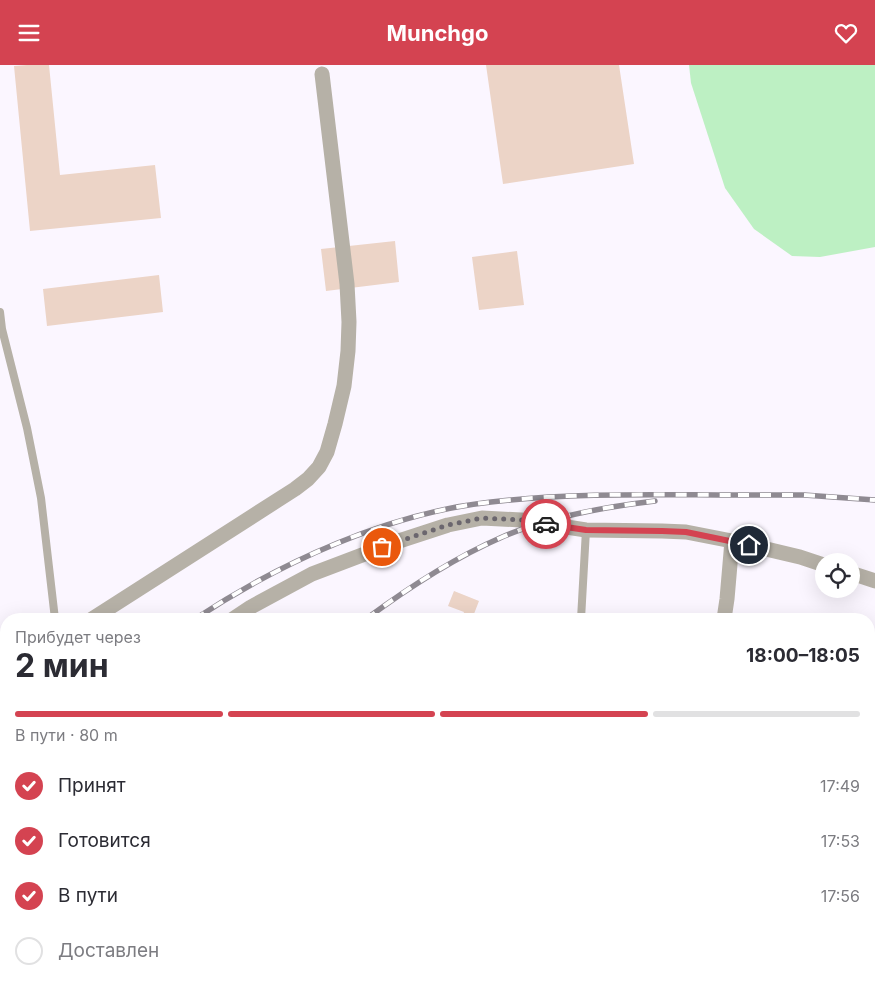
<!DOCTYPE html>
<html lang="ru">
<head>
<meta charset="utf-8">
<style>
	body { margin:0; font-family:Inter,sans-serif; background:#f7f7f7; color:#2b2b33; height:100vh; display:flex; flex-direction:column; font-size:19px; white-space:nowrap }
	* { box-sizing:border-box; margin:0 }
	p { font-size:16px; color:#7c7c81 }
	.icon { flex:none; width:28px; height:28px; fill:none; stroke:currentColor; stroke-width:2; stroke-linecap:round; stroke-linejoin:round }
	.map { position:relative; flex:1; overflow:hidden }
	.drawer { position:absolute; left:0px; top:548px; width:875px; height:376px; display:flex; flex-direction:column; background:#fff; border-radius:20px 20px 0 0; box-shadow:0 5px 20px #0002 }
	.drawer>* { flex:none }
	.tools { position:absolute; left:815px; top:488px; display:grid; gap:10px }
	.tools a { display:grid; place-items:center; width:45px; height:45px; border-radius:50%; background:#fff; box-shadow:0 5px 20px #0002; font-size:25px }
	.pin { position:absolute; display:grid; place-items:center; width:42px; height:42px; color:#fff; margin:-21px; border:2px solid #fff; border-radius:50%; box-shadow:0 1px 5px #0007 }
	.courier { position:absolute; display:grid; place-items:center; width:50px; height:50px; margin:-25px; border:4px solid #d44351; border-radius:50%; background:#fff; color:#222; box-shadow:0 1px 6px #0007 }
	.summary em { font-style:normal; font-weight:700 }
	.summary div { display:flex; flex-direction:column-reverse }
	.summary { display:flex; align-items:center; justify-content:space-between; height:85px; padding:0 15px }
	h1 { font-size:32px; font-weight:700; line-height:38px }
	.bar { display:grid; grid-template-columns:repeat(4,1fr); gap:8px 5px; align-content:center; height:60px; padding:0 15px }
	.bar i { height:6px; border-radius:4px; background:#e1e1e2 }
	.bar .active { background:#d44351 }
	.bar p { grid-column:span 4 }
	ol { padding:0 15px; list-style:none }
	li { display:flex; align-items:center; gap:15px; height:55px }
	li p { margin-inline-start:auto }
	li .icon { padding:5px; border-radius:50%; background:#d44351; color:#fff; stroke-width:4 }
	li:last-child { color:#7c7c81 }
	li i { width:28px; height:28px; border:2px solid #e1e1e2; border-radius:50% }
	header { display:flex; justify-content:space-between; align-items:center; height:65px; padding:0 15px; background:#d44351; color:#fff; font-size:22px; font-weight:700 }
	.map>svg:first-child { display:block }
</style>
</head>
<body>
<header><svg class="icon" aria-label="menu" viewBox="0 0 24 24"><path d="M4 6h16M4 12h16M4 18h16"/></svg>Munchgo<svg class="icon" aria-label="heart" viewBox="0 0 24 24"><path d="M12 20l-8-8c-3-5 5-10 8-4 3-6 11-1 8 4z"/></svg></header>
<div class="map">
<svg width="875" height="923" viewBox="0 0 875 923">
	<rect width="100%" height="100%" fill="#fbf6ff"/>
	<path fill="#bdf0c3" d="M689 0H875V182L820 192 792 191 754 164 725 123 691 18Z"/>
	<path fill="#ecd4c7" d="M27 0H49L60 110 155 100 161 153 30 166 14 1Z
		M486 0H619L634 99 503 119Z
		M395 176 399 217 326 226 321 184Z
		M517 186 524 240 479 245 472 192Z
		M159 210 163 247 47 261 43 224Z
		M454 526 479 536 472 554 462 553 464 547 448 541Z
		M869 749 875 750V785H869Z
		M869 832H875V874H869Z"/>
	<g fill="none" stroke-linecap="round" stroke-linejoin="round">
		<path stroke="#b6b1a7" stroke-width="8" d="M0 247 2 264 27 363 41 433 55 554
			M581 554 586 465
			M214 923 218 918
			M348 923 349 918
			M527 923 528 918"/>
		<path stroke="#b6b1a7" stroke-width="15" d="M851 508 875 516
			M92 554 295 424 308 414 319 402 327 387 335 359 344 321 348 286 349 257 347 219 322 9
			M233 554 251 542 312 509 399 476 448 460 482 453 521 455 586 465 662 466 686 467 732 476 800 492 824 500
			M724 554 727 534 732 476
			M0 617 6 612
			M0 757 6 751
			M612 923 613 918"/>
		<defs>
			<path id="rail" d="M738 430H804L875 435
				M195 554C281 497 389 448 491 437 575 427 660 430 744 430
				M366 554C408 523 452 494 500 473 547 452 604 442 655 436
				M0 691 6 687
				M94 923 98 918"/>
		</defs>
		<use href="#rail" stroke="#8f8a92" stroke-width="5.5"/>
		<use href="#rail" stroke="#fff" stroke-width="4" stroke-dasharray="11" stroke-linecap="butt"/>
	</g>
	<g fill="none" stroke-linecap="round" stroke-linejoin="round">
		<path stroke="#6b666e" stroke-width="5" stroke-dasharray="0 9" d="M382 482 448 460 482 453 521 455 546 459"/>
		<path stroke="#d44351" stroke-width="6" d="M546 459 586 465 662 466 686 467 749 480"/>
	</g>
</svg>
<div class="tools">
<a><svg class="icon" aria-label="locate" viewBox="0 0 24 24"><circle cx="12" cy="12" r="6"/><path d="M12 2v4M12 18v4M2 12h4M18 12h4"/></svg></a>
</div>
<div class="pin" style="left:382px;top:482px;background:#ea580c"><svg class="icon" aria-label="bag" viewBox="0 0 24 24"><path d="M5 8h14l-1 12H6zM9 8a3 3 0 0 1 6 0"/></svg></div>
<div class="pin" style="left:749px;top:480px;background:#1f2937"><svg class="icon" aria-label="home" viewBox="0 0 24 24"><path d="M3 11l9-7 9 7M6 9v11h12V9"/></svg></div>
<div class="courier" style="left:546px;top:459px"><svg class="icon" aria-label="car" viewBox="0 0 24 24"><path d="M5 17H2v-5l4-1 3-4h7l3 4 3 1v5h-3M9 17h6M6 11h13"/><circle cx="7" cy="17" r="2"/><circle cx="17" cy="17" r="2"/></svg></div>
<section class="drawer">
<div class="summary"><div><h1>2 мин</h1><p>Прибудет через</p></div><em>18:00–18:05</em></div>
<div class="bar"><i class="active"></i><i class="active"></i><i class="active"></i><i></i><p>В пути · 80 m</p></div>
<ol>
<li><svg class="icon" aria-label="check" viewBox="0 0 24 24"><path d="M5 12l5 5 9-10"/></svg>Принят<p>17:49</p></li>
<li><svg class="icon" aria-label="check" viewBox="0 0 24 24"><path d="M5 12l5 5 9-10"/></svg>Готовится<p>17:53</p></li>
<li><svg class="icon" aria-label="check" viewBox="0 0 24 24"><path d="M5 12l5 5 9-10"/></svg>В пути<p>17:56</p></li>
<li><i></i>Доставлен</li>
</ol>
</section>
</div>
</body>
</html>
